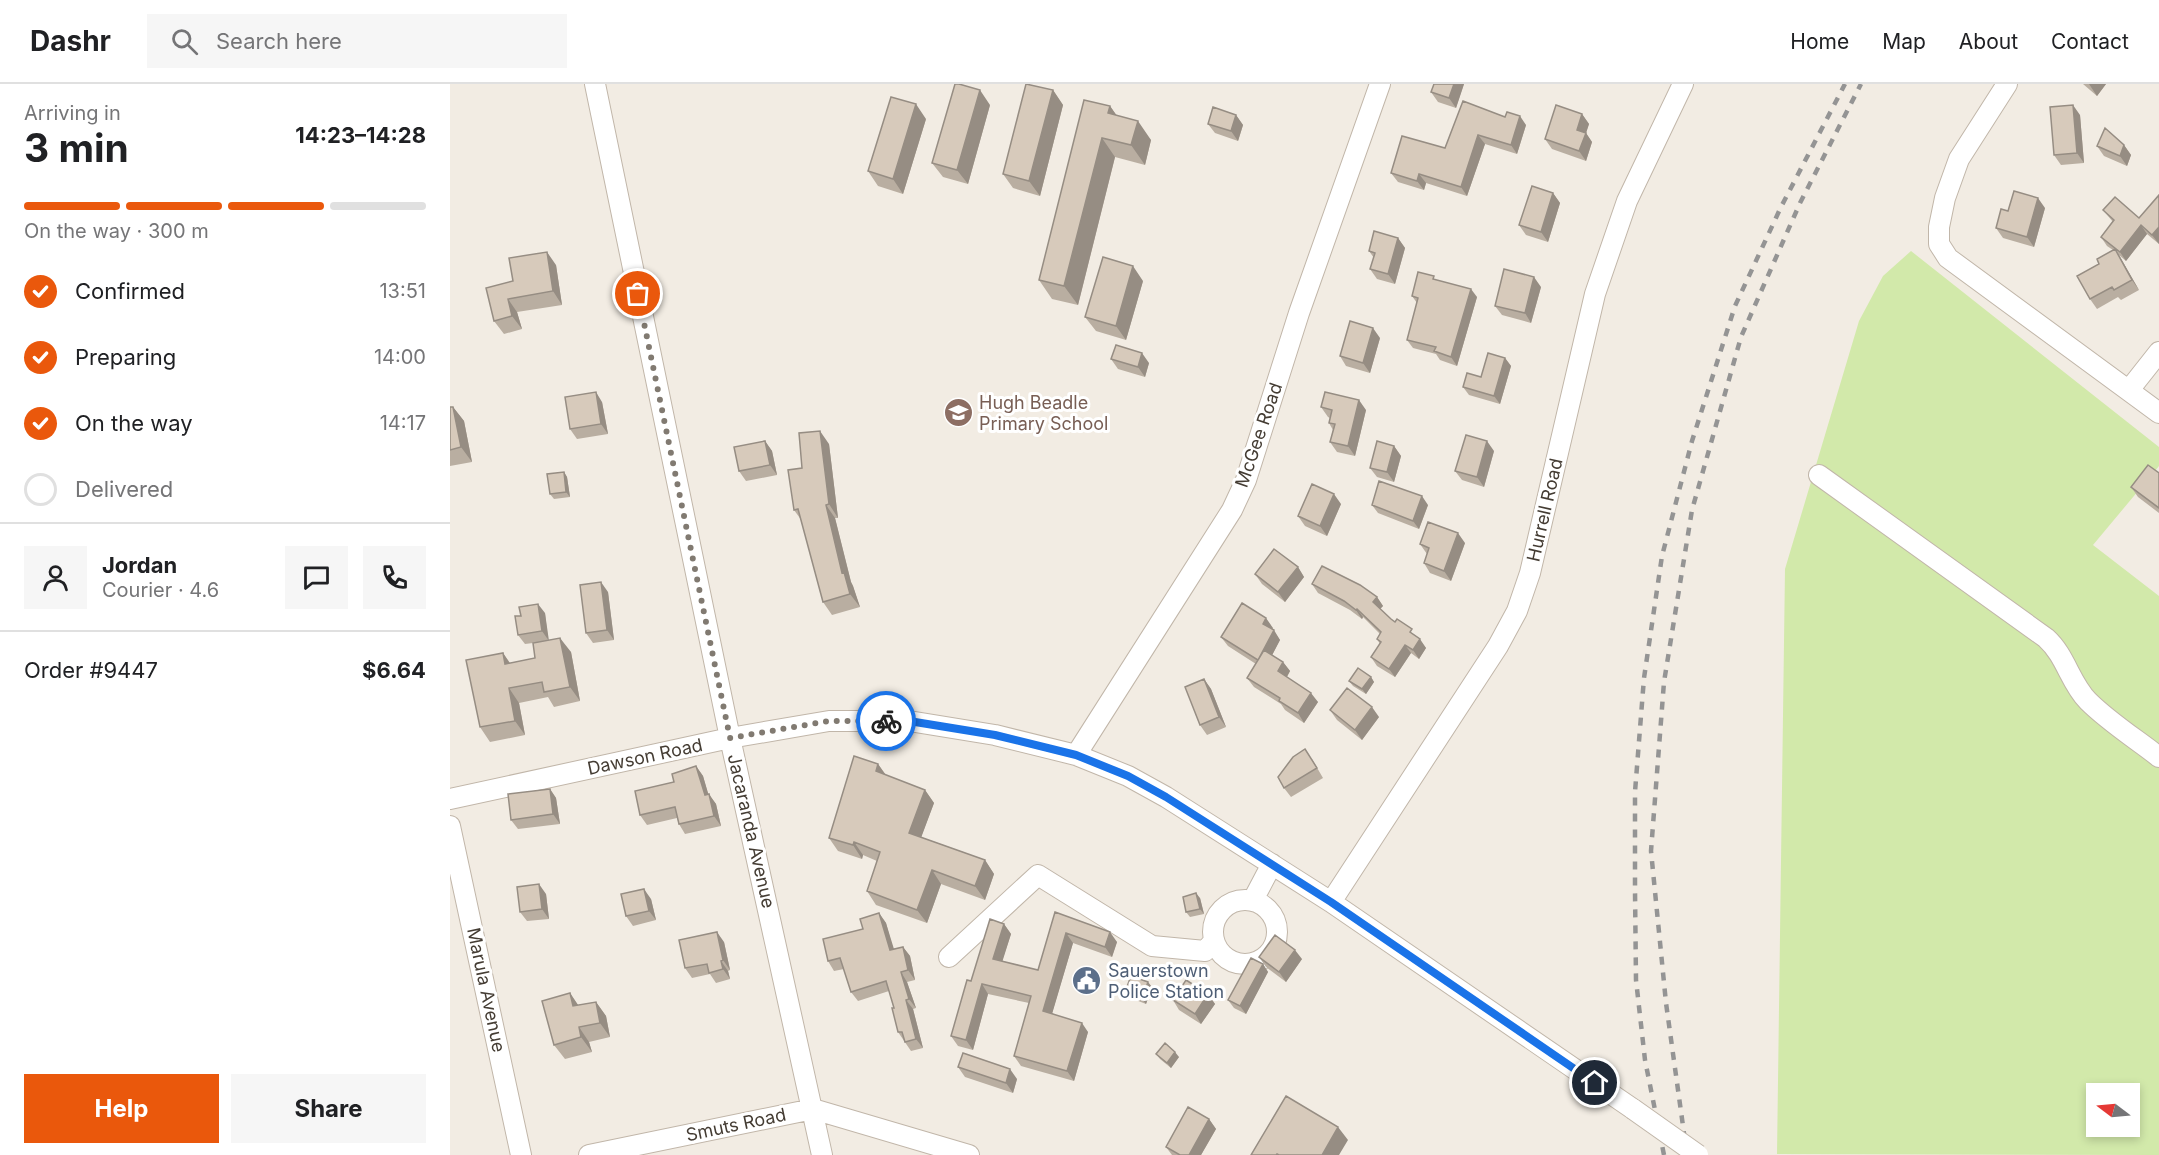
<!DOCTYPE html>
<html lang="en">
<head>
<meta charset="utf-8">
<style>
	body { margin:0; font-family:Inter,sans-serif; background:#f6f6f6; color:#202124; height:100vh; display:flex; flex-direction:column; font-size:22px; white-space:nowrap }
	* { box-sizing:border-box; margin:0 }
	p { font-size:20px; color:#757577 }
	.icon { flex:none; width:33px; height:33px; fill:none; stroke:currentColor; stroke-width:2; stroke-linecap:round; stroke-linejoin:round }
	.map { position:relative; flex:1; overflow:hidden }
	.side { display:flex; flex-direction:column; background:#fff; width:450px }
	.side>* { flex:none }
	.needle { width:39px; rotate:286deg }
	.tools { position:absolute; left:1636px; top:999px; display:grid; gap:12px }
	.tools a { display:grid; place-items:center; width:54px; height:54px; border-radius:0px; background:#fff; box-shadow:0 3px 9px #0003; font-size:30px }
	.pin { position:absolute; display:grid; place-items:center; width:51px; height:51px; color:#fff; margin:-26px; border:3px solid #fff; border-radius:50%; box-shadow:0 2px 6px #0007 }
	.courier { position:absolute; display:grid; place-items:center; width:60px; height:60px; margin:-30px; border:4px solid #1a73e8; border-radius:50%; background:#fff; color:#222; box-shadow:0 2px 8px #0007 }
	.headline em { font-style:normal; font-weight:700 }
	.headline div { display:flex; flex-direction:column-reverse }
	.headline { display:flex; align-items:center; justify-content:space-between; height:102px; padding:0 24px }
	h1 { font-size:39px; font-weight:700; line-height:45px }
	.bar { display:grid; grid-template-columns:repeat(4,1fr); gap:9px 6px; align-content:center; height:72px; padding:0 24px }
	.bar i { height:8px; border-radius:4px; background:#e0e0e0 }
	.bar .active { background:#ea580c }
	.bar p { grid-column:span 4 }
	.line { display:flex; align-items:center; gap:15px; padding:0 24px; border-top:2px solid #e0e0e0 }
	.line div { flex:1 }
	.round { display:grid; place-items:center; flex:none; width:63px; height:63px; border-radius:0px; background:#f6f6f6 }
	ol { padding:0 24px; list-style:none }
	li { display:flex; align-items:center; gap:18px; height:66px }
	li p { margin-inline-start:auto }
	li .icon { padding:6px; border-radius:50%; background:#ea580c; color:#fff; stroke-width:4 }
	li:last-child { color:#757577 }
	li i { width:33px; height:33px; border:3px solid #e0e0e0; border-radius:50% }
	.primary-button { display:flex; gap:12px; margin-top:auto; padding:12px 24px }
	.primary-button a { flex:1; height:69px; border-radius:0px; background:#ea580c; color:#fff; font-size:24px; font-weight:700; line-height:69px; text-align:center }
	.primary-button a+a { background:#f6f6f6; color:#202124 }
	header { display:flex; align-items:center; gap:36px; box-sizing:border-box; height:84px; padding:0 30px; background:#fff; border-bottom:2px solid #e0e0e0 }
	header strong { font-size:28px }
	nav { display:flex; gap:33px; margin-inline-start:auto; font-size:21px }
	.search { width:420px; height:54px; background:#f6f6f6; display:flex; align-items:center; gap:15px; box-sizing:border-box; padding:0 21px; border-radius:0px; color:#757577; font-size:22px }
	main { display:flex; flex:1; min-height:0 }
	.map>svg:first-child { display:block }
</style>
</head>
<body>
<header>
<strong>Dashr</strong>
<div class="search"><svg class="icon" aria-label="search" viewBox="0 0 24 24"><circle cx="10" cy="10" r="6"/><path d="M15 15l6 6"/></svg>Search here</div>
<nav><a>Home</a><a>Map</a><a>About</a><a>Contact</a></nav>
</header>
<main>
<section class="side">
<div class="headline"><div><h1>3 min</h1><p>Arriving in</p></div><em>14:23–14:28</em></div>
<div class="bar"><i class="active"></i><i class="active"></i><i class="active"></i><i></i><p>On the way · 300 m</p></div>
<ol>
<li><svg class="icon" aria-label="check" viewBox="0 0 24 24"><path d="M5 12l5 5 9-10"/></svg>Confirmed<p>13:51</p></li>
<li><svg class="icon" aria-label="check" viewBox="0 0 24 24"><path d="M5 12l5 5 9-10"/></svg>Preparing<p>14:00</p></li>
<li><svg class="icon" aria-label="check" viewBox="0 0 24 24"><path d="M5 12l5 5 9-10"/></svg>On the way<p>14:17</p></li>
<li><i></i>Delivered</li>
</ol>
<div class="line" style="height:108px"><a class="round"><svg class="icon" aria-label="person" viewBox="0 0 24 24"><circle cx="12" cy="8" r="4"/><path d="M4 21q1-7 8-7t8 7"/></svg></a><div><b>Jordan</b><p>Courier · 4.6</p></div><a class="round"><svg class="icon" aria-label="chat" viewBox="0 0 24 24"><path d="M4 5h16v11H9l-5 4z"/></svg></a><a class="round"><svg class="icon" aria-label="phone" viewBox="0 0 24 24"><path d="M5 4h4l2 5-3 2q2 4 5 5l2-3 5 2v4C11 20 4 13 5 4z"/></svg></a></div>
<div class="line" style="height:78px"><div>Order #9447</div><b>$6.64</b></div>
<div class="primary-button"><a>Help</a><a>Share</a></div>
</section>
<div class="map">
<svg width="1709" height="1071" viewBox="0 0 1709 1071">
	<rect width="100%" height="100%" fill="#f2ece3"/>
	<path fill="#d2e9aa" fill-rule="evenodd" d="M1461 167 1709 363V382L1643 461 1709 512V1071L1327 1070 1335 485 1409 237 1433 192ZM1647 1010H1680V1042H1647Z"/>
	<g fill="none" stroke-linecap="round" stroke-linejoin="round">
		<defs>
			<path id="minor" d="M145 0 280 654 372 1071
				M1557 0 1509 75 1495 114 1489 143V160L1498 174 1709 329
				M1679 306 1709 268
				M1369 391 1596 554C1616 572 1620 599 1638 617 1659 638 1686 655 1709 673
				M626 671 782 426 796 396 849 229 930 0
				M0 715 280 654 379 637H459L545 651 626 671 678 692 716 713 881 818 1183 1025
				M0 742 71 1071
				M763 848a32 32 0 1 1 64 0a32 32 0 1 1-64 0Z
				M803 816 822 780
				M881 818 1048 562 1067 527 1080 489 1145 210 1177 117 1233 0
				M499 873 588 791 702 862 755 867 764 857
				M139 1071 363 1025 519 1071"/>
		</defs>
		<use href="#minor" stroke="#c1b6a9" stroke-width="22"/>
		<use href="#minor" stroke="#fff" stroke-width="20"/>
		<path stroke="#949494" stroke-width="4.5" stroke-dasharray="8 8" stroke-linecap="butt" d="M1214 1071 1195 976 1186 896 1185 806V708L1194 594 1212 472 1242 357 1285 222 1331 123 1395 0
			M1237 1071 1216 919 1201 767 1214 598 1242 426 1291 253 1350 119 1411 0"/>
		<defs>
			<path id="minor-bridge" d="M1183 1025 1248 1071"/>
		</defs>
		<use href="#minor-bridge" stroke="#c1b6a9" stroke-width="22" stroke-linecap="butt"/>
		<use href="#minor-bridge" stroke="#fff" stroke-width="20"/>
	</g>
	<path fill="#b9aea1" d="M984 0H1014L1006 24 988 18 981 8Z
		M1633 0H1656L1647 12Z
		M603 6 613 21 590 112 563 104 553 90Z
		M1013 17 1076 41 1067 70 1035 60 1017 112 976 99 974 106 948 98 941 89 995 64Z
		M540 21 518 100 493 93 482 79Z
		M660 22 667 32 701 56 695 81 665 73 628 221 602 215 589 196Z
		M1132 30 1139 40 1136 49 1142 58 1136 77 1102 65 1095 55Z
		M786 31 793 41 788 57 765 49 758 40Z
		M1630 31 1634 79 1611 81 1604 71Z
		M476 35 453 110 428 102 418 87Z
		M1674 61 1681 71 1677 82 1654 72 1647 62Z
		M1103 109 1110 119 1098 158 1076 151 1069 141Z
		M1709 111V160L1697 150 1676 177 1669 171 1689 206 1671 216 1668 213 1647 225 1640 215 1649 180 1663 166 1657 162 1651 153 1663 138 1653 126 1689 134Z
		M1595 124 1584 163 1553 154 1546 144 1558 127Z
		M948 154 955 164 945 200 927 195 920 185 924 174 919 167Z
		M106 181 112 221 67 228 72 245 54 250 44 237 63 197Z
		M987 196 1027 213 1007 282 990 276 986 270 963 264 957 256 967 219 962 212Z
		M693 197 676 256 646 247 635 233Z
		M1091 203 1081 239 1052 231 1045 222Z
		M930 254 920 289 896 282 890 272Z
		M1055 274 1061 282 1050 320 1019 311 1013 303 1031 293Z
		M661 275 699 279 695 293 668 285Z
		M152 318 158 350 127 355 120 345Z
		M0 323H3L14 337 22 378 0 382Z
		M871 323 916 326 905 372 887 368 880 358 883 346 879 339 880 334 878 333Z
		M315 357 322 367 327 391 296 397 289 387Z
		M379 360 388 434H385L401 498 403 502 410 523 382 531 373 518 352 437 344 426 352 384Z
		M944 362 951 372 944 398 927 393 920 384Z
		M1044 367 1034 403 1012 396 1005 387Z
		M114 388 117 393 120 413 104 415 100 410Z
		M1709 389V429L1688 413 1681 403Z
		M891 420 877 452 855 442 848 432Z
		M922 421H978L969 445 928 429Z
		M1015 459 1001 497 980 489 974 479 977 470 970 460Z
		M848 483 854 493 835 518 812 500 805 490Z
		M862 500 927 513 933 522 930 525 941 535 967 553 976 564 969 575 961 569 945 593 927 582 921 573 930 560 927 555 930 550 913 533 912 535 900 526 868 509Z
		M158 508 164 556 143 559 136 549Z
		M95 529 98 556 121 568 130 617 104 623 98 613 69 619 75 651 40 658 30 643 53 569 60 579 85 574 83 559 75 560 68 551Z
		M823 544 822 545 830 556 822 571 833 578 840 587 837 593 868 618 854 639 835 626 831 620 804 603 797 594 806 580 778 562 771 553Z
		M921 593 924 598 916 610 903 602 899 597Z
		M754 595 761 605 776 643 757 651 750 641Z
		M880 626 929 633 912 656 887 636Z
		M862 675 873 694 841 713 834 704Z
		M428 680 436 691 475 706 484 719 471 753 535 776 544 790 535 816 491 800 477 839 426 821 417 807 427 777 413 771 412 775 388 767 379 754Z
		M246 682 253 692 258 710 266 720 271 742 235 750 229 740 227 734 197 741 190 731 224 698Z
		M100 705 106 714 110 740 68 745 61 736Z
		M96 810 99 835 77 837 70 828Z
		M750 814 754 830 740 833 736 828Z
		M201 815 206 836 183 842 176 832Z
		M605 828 667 858 662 873 623 859 602 929 638 948 624 997 571 982 564 972 579 919 538 910 523 966 508 962 501 952 521 897 554 840 561 850 552 877 588 886Z
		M429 829 436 839 443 865 453 863 460 872 465 896 457 898 466 924 463 925 473 964 461 967 448 948 444 924 439 907 408 917 401 908 394 885 384 887 378 877 413 845Z
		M274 858 280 886 278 887 280 895 266 899 260 890 242 894 235 884Z
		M809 873 852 875 836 898 816 883Z
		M813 880 818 888 796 930 784 924 778 916Z
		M702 903 696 920 678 913 675 908Z
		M120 909 128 921 146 918 156 932 160 953 139 958 142 968 115 975 104 961Z
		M758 910 765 920 751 940 729 926 723 916Z
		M706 970 729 973 721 984 710 975Z
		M508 983 567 995 563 1009 515 993Z
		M759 1035 766 1045 751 1071H722L716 1063Z"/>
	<path fill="#968d83" d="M1004 0H1014L1006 24 999 14Z
		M1639 0H1656L1647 12Z
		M530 6 540 21 518 100 507 86Z
		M603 6 613 21 590 112 579 97Z
		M466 20 476 35 453 110 443 95Z
		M1623 21 1630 31 1634 79 1627 69Z
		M660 22 674 42 658 29Z
		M1132 30 1139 40 1136 49 1142 58 1136 77 1129 67 1127 46Z
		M786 31 793 41 788 57 781 47Z
		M1070 32 1076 41 1067 70 1061 61Z
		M688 37 701 56 695 81 681 61Z
		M1028 51 1035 60 1017 112 1011 103Z
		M652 54 665 73 628 221 614 202Z
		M1674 61 1681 71 1677 82 1670 72Z
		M969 90 976 99 974 106 967 97Z
		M1103 109 1110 119 1098 158 1091 148Z
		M1588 114 1595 124 1584 163 1577 153Z
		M1691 141 1697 150 1676 177 1670 168Z
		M1709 143V160L1702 151Z
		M948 154 955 164 945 200 938 190Z
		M1665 165 1671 175 1689 206 1682 196Z
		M97 168 106 181 112 221 103 207Z
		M683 182 693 197 676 256 666 242Z
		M1084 193 1091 203 1081 239 1075 229Z
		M1021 205 1027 213 1007 282 1001 273Z
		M58 215 67 228 72 245 62 232Z
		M923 244 930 254 920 289 913 279Z
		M692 269 699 279 695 293 688 283Z
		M1055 274 1061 282 1050 320 1044 312Z
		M146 308 152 318 158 350 151 340Z
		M909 316 916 326 905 372 898 362Z
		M3 323 14 337 22 378 11 363Z
		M370 347 379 360 388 434 379 420Z
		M315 357 322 367 327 391 320 381Z
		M1037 357 1044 367 1034 403 1027 393Z
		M944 362 951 372 944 398 937 388Z
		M114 388 117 393 120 413 116 408Z
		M884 410 891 420 877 452 870 442Z
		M972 412 978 421 969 445 963 437Z
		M376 421 385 434 401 498 403 502 410 523 400 510 392 489Z
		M1008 449 1015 459 1001 497 994 487Z
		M848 483 854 493 835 518 828 508Z
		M151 498 158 508 164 556 157 546Z
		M927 513 933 522 929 526 923 518Z
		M88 520 95 529 99 557 92 547Z
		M907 525 913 533 912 535 906 526Z
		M816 534 823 544 819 550 813 540Z
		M824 546 830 556 815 585 808 576Z
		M110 554 121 568 130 617 120 603Z
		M970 555 976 564 969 575 963 566Z
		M955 561 961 569 945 593 939 585Z
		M53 569 63 584 55 580Z
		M833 578 840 587 835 596 828 587Z
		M921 593 924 598 916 610 912 605Z
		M754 595 761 605 776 643 769 633Z
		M59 604 69 619 75 651 65 637Z
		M861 609 868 618 854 639 848 629Z
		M922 623 929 633 912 656 905 646Z
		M428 680 437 693 426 687Z
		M246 682 253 692 261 719 259 710 266 720 271 742 264 732 255 711Z
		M100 705 106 714 110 740 103 730Z
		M475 706 484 719 468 762 459 749Z
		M404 758 413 771 412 775 403 761Z
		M535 776 544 790 535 816 525 802Z
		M482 786 491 800 477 839 467 826Z
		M89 800 96 810 99 835 92 825Z
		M194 805 201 815 206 836 199 827Z
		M746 809 750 814 754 830 750 825Z
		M429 829 436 839 447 875 440 866Z
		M554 840 561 850 550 885 543 875Z
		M267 848 274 858 280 886 273 876Z
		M660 848 667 858 662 873 655 863Z
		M616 849 623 859 600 937 593 927Z
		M453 863 460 872 465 896 458 886Z
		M845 866 852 875 836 898 829 888Z
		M271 877 278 887 280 895 273 885Z
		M813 880 818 888 796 930 790 922Z
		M451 888 457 898 466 924 459 915Z
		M698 898 702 903 696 920 692 915Z
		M532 900 538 910 523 966 516 956Z
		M120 909 130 924 123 922Z
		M758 910 765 920 751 940 745 930Z
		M456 916 463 925 473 964 466 955Z
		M146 918 156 932 160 953 150 939Z
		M632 939 638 948 624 997 617 987Z
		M129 943 139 958 142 968 131 953Z
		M725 968 729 973 721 984 717 979Z
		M560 985 567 995 563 1009 556 999Z
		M759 1035 766 1045 751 1071H739Z
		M888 1043 898 1056 889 1071H872Z"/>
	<path fill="#d7cabb" stroke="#968d83" stroke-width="1.5" d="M505 0H509L530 6 507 86 482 79Z
		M576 0 603 6 579 97 553 90Z
		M984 0H1004L999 14 981 8Z
		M441 13 466 20 443 95 418 87Z
		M634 16 660 22 658 29 688 37 681 61 652 54 614 202 589 196Z
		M1013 17 1055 33 1057 28 1070 32 1061 61 1028 51 1011 103 969 90 967 97 941 89 952 52 995 64Z
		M1106 21 1132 30 1127 46 1136 49 1129 67 1095 55Z
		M1623 21 1627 69 1604 71 1600 23Z
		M763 23 786 31 781 47 758 40Z
		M1655 44 1674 61 1670 72 1647 62Z
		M1082 102 1103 109 1091 148 1069 141Z
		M1564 107 1588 114 1577 153 1546 144 1551 125 1558 127Z
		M1709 111V143L1702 151 1691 141 1670 168 1651 153 1664 136 1653 126 1665 113 1689 134Z
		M924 147 948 154 938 190 920 185 925 169 919 167Z
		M1665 165 1682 196 1664 206 1662 203 1640 215 1627 192 1649 180 1647 175Z
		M97 168 103 207 58 215 62 232 44 237 36 204 63 197 59 174Z
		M653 173 683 182 666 242 635 233Z
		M1054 185 1084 193 1075 229 1045 222Z
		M968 188 984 192 983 195 1021 205 1001 273 984 267 986 263 957 256 968 214 962 212Z
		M900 237 923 244 913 279 890 272Z
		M666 261 692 269 688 283 661 275Z
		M1038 269 1055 274 1044 312 1013 303 1017 289 1031 293Z
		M146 308 151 340 120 345 115 313Z
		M875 308 909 316 898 362 880 358 885 340 879 339 882 326 871 323Z
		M0 323H3L11 363 0 366Z
		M370 347 379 420 376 421 392 489 394 488 400 510 373 518 348 425 344 426 338 386 352 384 349 349Z
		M1016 351 1037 357 1027 393 1005 387Z
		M315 357 320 381 289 387 284 363Z
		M927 357 944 362 937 388 920 384Z
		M1698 381 1709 389V424L1681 403Z
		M114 388 116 408 100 410 97 390Z
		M929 397 972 412 963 437 922 421Z
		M862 400 884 410 870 442 848 432Z
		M978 438 1008 449 994 487 974 479 979 464 970 460Z
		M824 465 848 483 828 508 805 490Z
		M872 482 910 501 927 513 923 518 941 535 945 538 947 535 962 545 960 548 970 555 963 566 955 561 939 585 921 573 931 558 927 555 931 548 907 525 906 526 894 517 862 500Z
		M151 498 157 546 136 549 130 501Z
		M792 519 816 534 813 540 824 546 808 576 814 566 833 578 828 587 861 609 848 629 829 617 830 614 797 594 808 576 771 553Z
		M88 520 92 547 68 551 65 532H71L69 523Z
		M110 554 120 603 94 608 92 598 59 604 65 637 30 643 16 576 53 569 55 580 85 574 83 559Z
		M908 584 921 593 912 605 899 597Z
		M754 595 769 633 750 641 735 603Z
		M897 604 922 623 905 646 880 626Z
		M855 665 867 684 834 704 828 693 843 673Z
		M404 672 428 680 426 687 475 706 459 749 535 776 525 802 482 786 467 826 417 807 430 768 404 758 403 761 379 754Z
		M246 682 255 711 259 710 264 732 229 740 225 723 190 731 185 707 224 698 222 690Z
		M100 705 103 730 61 736 58 710Z
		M89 800 92 825 70 828 67 803Z
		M194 805 199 827 176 832 171 810Z
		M746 809 750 825 736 828 733 813Z
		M605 828 660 848 655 863 616 849 593 927 632 939 617 987 564 972 581 912 532 900 516 956 501 952 517 896 521 897 540 835 554 840 543 875 588 886Z
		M429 829 440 866 453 863 458 886 451 888 459 915 456 916 466 955 455 958 452 948H448L442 924H444L436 897 401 908 390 874 378 877 373 855 413 845 410 835Z
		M267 848 273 876 271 877 273 885 259 889 257 880 235 884 229 856Z
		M825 851 845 866 829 888 809 873Z
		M801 874 813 880 790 922 778 916Z
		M681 892 698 898 692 915 675 908Z
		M736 896 758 910 745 930 723 916Z
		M120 909 123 922 146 918 150 939 129 943 131 953 104 961 92 917Z
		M715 959 725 968 717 979 706 970Z
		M513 969 560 985 556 999 508 983Z
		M836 1012 888 1043 872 1071H829L827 1070 826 1071H801Z
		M738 1023 759 1035 739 1071H730L716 1063Z"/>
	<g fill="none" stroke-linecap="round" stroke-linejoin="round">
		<path stroke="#817a71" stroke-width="6" stroke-dasharray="0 10.8" d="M188 210 280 654 379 637H436"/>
		<path stroke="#1a73e8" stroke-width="8" d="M436 637H459L545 651 626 671 678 692 716 713 881 818 1145 999"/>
	</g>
	<defs>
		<symbol id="school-disc" viewBox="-11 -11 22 22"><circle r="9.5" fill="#8d6e63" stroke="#fff"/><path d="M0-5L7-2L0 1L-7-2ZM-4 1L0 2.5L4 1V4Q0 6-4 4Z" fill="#fff"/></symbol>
		<symbol id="civic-disc" viewBox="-11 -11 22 22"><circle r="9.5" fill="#5c6f8a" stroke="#fff"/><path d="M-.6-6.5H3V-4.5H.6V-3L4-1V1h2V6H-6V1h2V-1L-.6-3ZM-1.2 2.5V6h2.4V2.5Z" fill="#fff"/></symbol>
	</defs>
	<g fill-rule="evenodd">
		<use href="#school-disc" x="492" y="312" width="33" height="33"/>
		<use href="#civic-disc" x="620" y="880" width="33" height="33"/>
	</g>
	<g text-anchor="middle" stroke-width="6" stroke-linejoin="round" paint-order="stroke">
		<g font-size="18" fill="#785e54" stroke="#fff" text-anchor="start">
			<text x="529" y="325">Hugh Beadle<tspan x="529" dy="21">Primary School</tspan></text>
		</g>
		<g font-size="18" fill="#443c33" stroke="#fff">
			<text transform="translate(809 351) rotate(-71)" y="6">McGee Road</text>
			<text transform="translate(1095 426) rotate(-77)" y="6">Hurrell Road</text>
			<text transform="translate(195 673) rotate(-12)" y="6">Dawson Road</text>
			<text transform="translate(301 747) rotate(77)" y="6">Jacaranda Avenue</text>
			<text transform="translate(36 906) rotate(78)" y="6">Marula Avenue</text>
			<text transform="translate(286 1041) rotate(-12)" y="6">Smuts Road</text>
		</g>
		<g font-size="18" fill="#4e5e75" stroke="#fff" text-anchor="start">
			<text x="658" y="893">Sauerstown<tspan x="658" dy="21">Police Station</tspan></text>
		</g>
	</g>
</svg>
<div class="tools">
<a><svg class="needle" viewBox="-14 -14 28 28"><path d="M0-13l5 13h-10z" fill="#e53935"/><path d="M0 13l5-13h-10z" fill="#757577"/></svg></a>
</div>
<div class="pin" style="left:188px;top:210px;background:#ea580c"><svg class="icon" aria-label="bag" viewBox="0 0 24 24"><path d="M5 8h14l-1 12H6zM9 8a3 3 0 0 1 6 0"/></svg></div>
<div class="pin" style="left:1145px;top:999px;background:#1f2937"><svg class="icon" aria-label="home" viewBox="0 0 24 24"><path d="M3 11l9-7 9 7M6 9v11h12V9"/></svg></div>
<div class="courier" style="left:436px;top:637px"><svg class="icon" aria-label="bike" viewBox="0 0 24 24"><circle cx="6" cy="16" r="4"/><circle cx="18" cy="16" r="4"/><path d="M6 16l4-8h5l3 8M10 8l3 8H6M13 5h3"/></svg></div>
</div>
</main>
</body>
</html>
